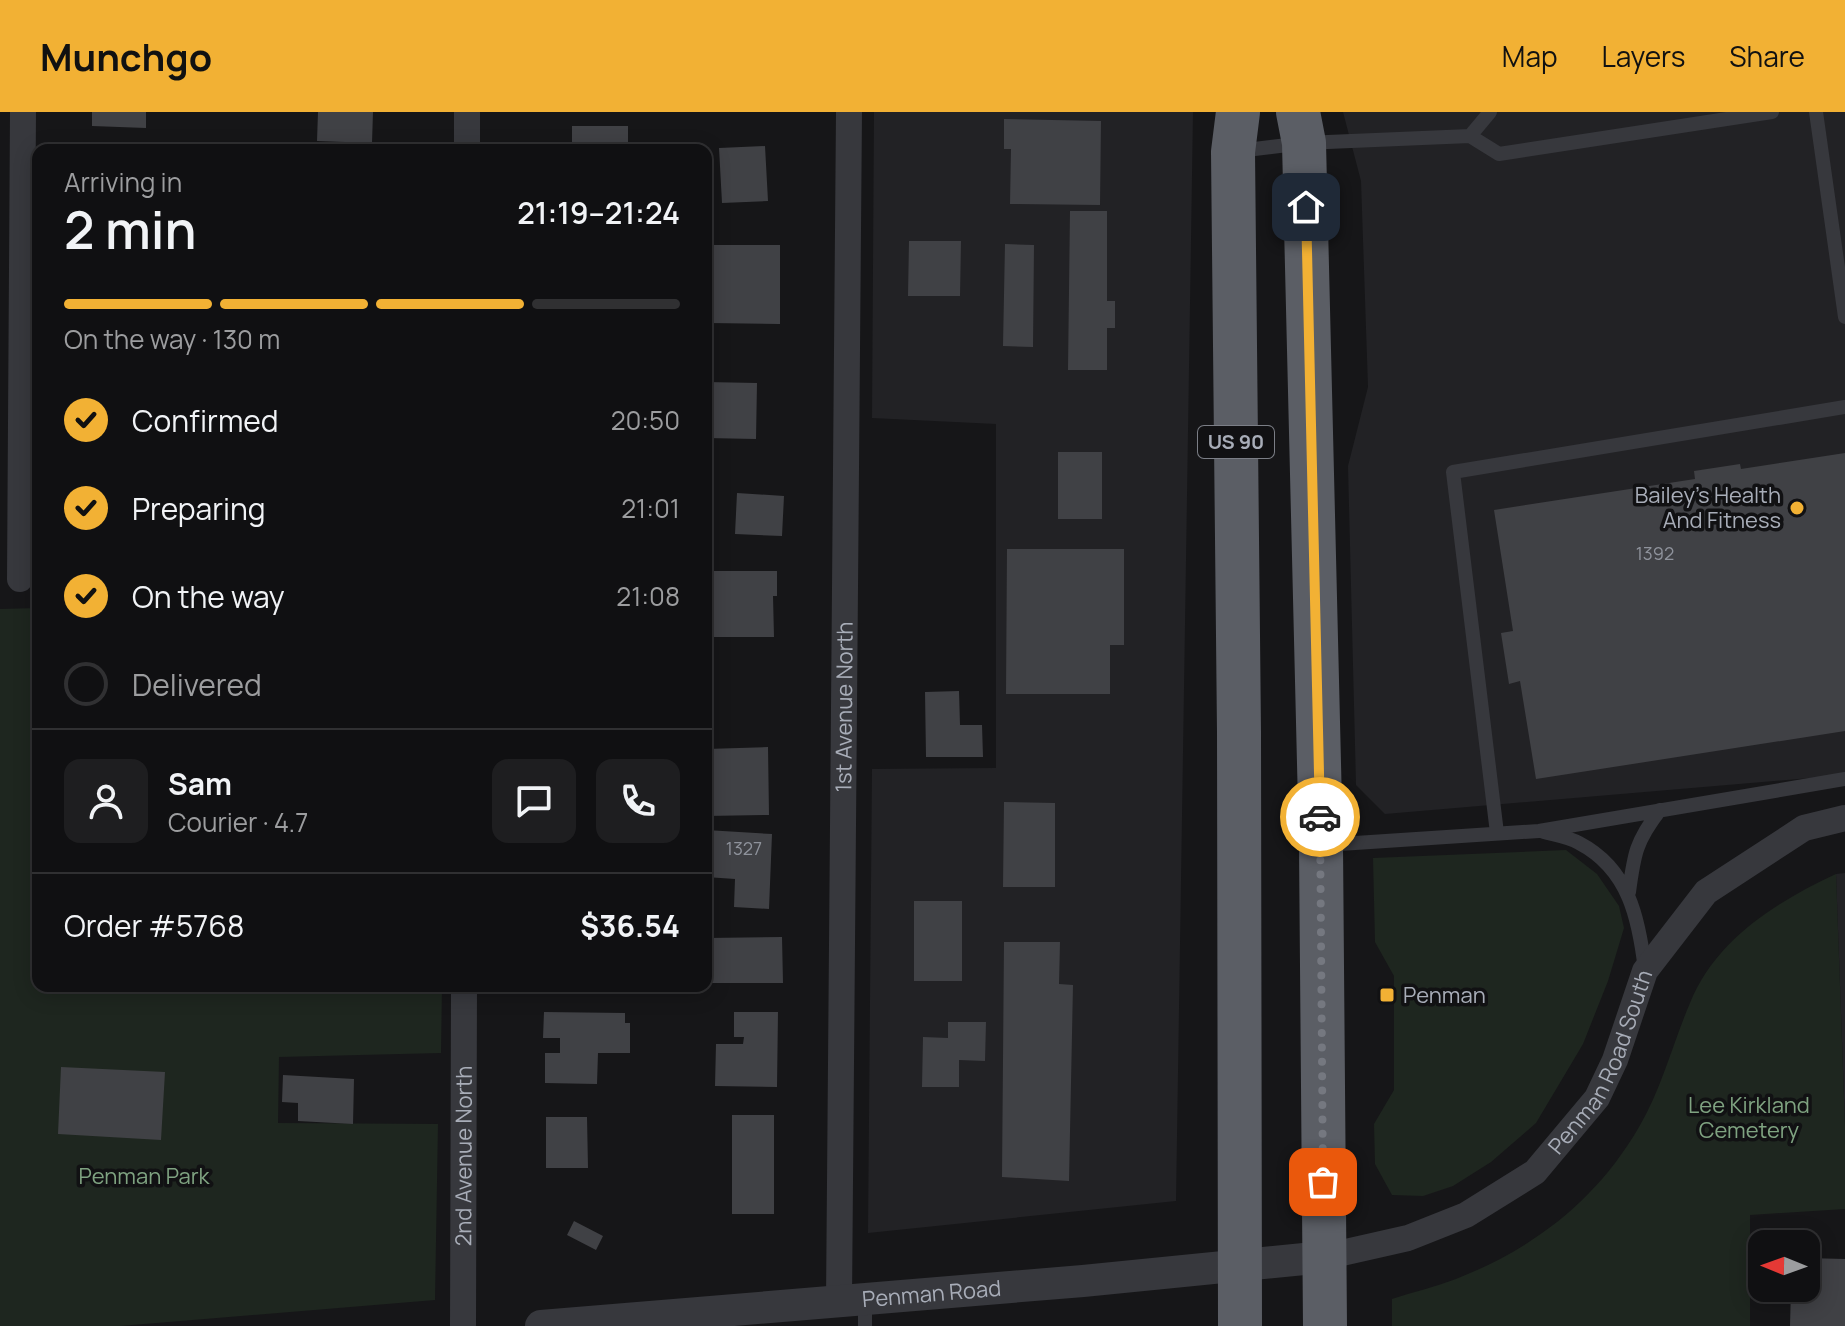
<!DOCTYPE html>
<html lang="en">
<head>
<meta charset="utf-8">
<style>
	body { margin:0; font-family:Manrope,sans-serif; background:#1e1e20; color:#f1f3f6; height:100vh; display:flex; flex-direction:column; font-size:30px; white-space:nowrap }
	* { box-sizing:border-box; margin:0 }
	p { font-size:26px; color:#9c9d9f }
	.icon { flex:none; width:44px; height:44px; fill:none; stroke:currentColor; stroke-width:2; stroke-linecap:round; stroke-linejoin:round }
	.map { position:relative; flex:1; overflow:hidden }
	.panel { position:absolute; left:32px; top:32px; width:680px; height:848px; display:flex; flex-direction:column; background:#101012; border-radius:16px; box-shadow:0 4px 20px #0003,0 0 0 2px #303032 }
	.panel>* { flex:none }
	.needle { width:52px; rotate:271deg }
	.fabs { position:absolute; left:1748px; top:1118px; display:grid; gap:16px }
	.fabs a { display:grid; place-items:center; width:72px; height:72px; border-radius:16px; background:#101012; box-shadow:0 4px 20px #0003,0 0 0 2px #303032; font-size:40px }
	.pin { position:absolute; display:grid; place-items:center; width:68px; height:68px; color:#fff; margin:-34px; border-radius:16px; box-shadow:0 4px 12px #0006 }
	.courier { position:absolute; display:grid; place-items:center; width:80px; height:80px; margin:-40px; border:6px solid #f2b134; border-radius:50%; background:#fff; color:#222; box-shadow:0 2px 10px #0007 }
	.overview em { font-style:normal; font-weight:600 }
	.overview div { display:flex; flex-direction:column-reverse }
	.overview { display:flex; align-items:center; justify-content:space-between; height:136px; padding:0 32px }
	h1 { font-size:52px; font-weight:600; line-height:60px }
	.bar { display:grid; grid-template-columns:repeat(4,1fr); gap:12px 8px; align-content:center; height:96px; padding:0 32px }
	.bar i { height:10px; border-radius:6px; background:#303032 }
	.bar .current { background:#f2b134 }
	.bar p { grid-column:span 4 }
	.line { display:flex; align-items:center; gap:20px; padding:0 32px; border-top:2px solid #303032 }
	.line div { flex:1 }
	.round { display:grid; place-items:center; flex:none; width:84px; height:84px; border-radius:16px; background:#1e1e20 }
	ol { padding:0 32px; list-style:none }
	li { display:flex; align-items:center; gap:24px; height:88px }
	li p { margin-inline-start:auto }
	li .icon { padding:8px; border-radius:50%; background:#f2b134; color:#111; stroke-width:4 }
	li:last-child { color:#9c9d9f }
	li i { width:44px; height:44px; border:4px solid #303032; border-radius:50% }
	header { display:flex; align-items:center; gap:48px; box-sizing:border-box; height:112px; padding:0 40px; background:#f2b134; color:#111 }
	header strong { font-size:38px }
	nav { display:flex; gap:44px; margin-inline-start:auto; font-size:28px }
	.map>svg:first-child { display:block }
</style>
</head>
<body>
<header>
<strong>Munchgo</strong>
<nav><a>Map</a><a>Layers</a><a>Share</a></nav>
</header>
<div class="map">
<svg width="1845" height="1214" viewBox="0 0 1845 1214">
	<rect width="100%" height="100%" fill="#161618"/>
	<path fill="#222225" d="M874 0H1193L1176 1089 868 1121 872 657 996 656V312L872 306Z
		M1343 0H1845V663L1385 702 1356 673 1348 354 1368 275 1361 69Z
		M1845 761V1013L1836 762Z"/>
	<path fill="#1e261f" d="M38 496V874H442L441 941 279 945 278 1011 438 1012 435 1188 120 1214H0V497Z
		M1566 738 1597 762 1619 794 1624 816 1608 869 1583 932 1536 1011 1491 1050 1453 1074 1423 1084 1392 1083 1375 1052 1374 1012 1394 978V864L1375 830 1373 746Z
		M1836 762 1845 1014V1097L1750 1103V1214H1392V1187C1413 1180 1435 1175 1456 1167 1534 1136 1596 1089 1639 1015 1662 976 1672 933 1690 891 1716 827 1776 790 1836 762Z"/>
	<path fill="#404145" d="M92 0H146V16L92 14Z
		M318 0H373L372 31 317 29Z
		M1004 7 1101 9 1100 93 1010 92 1011 37H1004Z
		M572 14H628V38H572Z
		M765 34 768 89 722 91 719 36Z
		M1070 99H1107V189H1115V216H1107V258H1068Z
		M909 129H961L960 184H908Z
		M1005 132 1034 133 1033 235 1003 234Z
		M709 133H780V212L709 211Z
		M706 270 757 271 756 327 706 326Z
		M1058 340H1102V407H1058Z
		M1845 341V619L1536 667 1520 569 1509 572 1501 521 1513 519 1494 398 1695 367 1694 359 1740 352 1741 357Z
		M737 381 784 384 782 424 735 422Z
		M1007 437H1124V533H1110V582H1006Z
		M706 459H777V484H773L774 525H706Z
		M959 579 960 613H982L983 645H926L925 580Z
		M768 635 769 703 706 704V637Z
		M1004 690 1055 691V775H1003Z
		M706 718 772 722 769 797 734 795 735 767 706 765Z
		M914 789H962V869H914Z
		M782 825 783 871H707V826Z
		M1004 830H1060L1059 872 1073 873 1069 1069 1002 1065Z
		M544 900 625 901V911H630V941H598L597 972 545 971V941H560V926H543Z
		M734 900H778L777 975 715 974 716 932H743L744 925H734Z
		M948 910H986L985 949 959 948V975H922L923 925 948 926Z
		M61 955 165 960 161 1028 58 1022Z
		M283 963 354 967 353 1012 298 1009V991L282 990Z
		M732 1003H774V1102H732Z
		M546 1005H587L588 1056H546Z
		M574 1109 603 1124 596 1138 567 1123Z
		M1806 1146 1845 1147V1214H1790L1791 1176H1806Z"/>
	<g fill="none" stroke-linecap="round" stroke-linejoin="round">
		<path stroke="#37383d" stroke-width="14" d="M1490 0 1470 24 1499 42 1772 0
			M1816 0 1845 205
			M1238 39 1304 31 1470 24
			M1544 720C1555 723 1569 725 1579 731 1629 757 1639 807 1645 858
			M1497 721 1453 360 1845 295
			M1325 733 1539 719 1845 667
			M1629 780C1634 742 1636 729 1660 698
			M865 1188V1214"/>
		<g stroke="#37383d" stroke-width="26">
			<path d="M467 38V0"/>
			<path d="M20 467 23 0"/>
			<path id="s1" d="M1324 1145 1408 1126 1466 1103 1535 1060 1597 986 1615 948 1645 859 1706 780 1804 716 1845 706"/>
			<path id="s2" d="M839 1189 849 0"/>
			<path id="s3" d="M463 1214 464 874"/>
		</g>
		<path stroke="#37383d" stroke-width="32" id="s4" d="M541 1214 1083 1169 1324 1145"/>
		<path stroke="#5b5e65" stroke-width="44" d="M1238 0 1233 40 1239 620 1240 1214
			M1298 0 1304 31 1321 734 1325 1214"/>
	</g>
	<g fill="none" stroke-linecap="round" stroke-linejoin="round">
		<path stroke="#757880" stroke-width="8" stroke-dasharray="0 14.4" d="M1320 705 1323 1070"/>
		<path stroke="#f2b134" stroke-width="10" d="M1306 95 1320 705"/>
	</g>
	<g fill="#f2b134" stroke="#111113" stroke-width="3">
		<circle cx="1797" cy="396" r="8"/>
		<rect x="1379" y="875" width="16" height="16" rx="4"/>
	</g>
	<g text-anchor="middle" stroke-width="7" stroke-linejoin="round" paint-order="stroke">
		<g font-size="18" fill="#8e929b">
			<text x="1655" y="448">1392</text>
			<text x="744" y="743">1327</text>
		</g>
		<rect fill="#111113" stroke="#7b7e86" stroke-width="2" x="1198" y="314" width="76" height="32" rx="6"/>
		<g font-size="20" font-weight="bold" fill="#a8adb8">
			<text x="1236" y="337">US 90</text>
		</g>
		<g font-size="22" fill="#a8adb8" stroke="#111113" text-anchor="end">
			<text x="1781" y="391">Bailey's Health<tspan x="1781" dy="25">And Fitness</tspan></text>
			<text x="1403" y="891" text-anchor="start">Penman</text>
		</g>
		<g font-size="22" fill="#a8adb8" stroke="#111113">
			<text dy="8" stroke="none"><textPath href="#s2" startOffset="594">1st Avenue North</textPath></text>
			<text dy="8" stroke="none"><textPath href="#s1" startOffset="360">Penman Road South</textPath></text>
			<text dy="8" stroke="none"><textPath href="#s3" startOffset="170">2nd Avenue North</textPath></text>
			<text dy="8" stroke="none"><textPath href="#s4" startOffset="392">Penman Road</textPath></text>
		</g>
		<g font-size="22" fill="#7fa381" stroke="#111113">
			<text x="1749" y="1001">Lee Kirkland<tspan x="1749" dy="25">Cemetery</tspan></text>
			<text x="144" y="1072">Penman Park</text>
		</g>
	</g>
</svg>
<div class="fabs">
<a><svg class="needle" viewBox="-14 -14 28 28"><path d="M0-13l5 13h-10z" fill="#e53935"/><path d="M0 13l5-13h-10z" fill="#9c9d9f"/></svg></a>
</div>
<div class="pin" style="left:1323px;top:1070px;background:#ea580c"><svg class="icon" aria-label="bag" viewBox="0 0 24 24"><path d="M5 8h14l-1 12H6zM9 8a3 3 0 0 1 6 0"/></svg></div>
<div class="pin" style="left:1306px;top:95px;background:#1f2937"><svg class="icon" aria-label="home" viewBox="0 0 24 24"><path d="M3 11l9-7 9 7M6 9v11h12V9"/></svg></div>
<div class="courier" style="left:1320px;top:705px"><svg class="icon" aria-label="car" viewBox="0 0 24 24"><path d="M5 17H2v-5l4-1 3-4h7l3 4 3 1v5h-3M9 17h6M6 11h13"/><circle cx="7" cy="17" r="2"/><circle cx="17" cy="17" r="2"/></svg></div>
<section class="panel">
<div class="overview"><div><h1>2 min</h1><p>Arriving in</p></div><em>21:19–21:24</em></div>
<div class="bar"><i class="current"></i><i class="current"></i><i class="current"></i><i></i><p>On the way · 130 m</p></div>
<ol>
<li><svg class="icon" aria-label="check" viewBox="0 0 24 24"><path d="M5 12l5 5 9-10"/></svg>Confirmed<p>20:50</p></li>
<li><svg class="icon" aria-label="check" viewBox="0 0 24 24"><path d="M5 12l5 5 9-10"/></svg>Preparing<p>21:01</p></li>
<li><svg class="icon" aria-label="check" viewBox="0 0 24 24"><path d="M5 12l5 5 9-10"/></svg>On the way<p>21:08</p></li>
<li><i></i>Delivered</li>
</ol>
<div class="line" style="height:144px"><a class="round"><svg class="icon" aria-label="person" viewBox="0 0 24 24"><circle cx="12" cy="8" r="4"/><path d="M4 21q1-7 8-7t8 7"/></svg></a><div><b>Sam</b><p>Courier · 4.7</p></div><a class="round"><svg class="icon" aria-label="chat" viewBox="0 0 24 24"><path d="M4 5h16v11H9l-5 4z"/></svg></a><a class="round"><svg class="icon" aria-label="phone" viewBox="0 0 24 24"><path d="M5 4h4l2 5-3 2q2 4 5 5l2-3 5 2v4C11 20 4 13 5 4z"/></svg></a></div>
<div class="line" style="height:104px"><div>Order #5768</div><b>$36.54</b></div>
</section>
</div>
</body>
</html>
